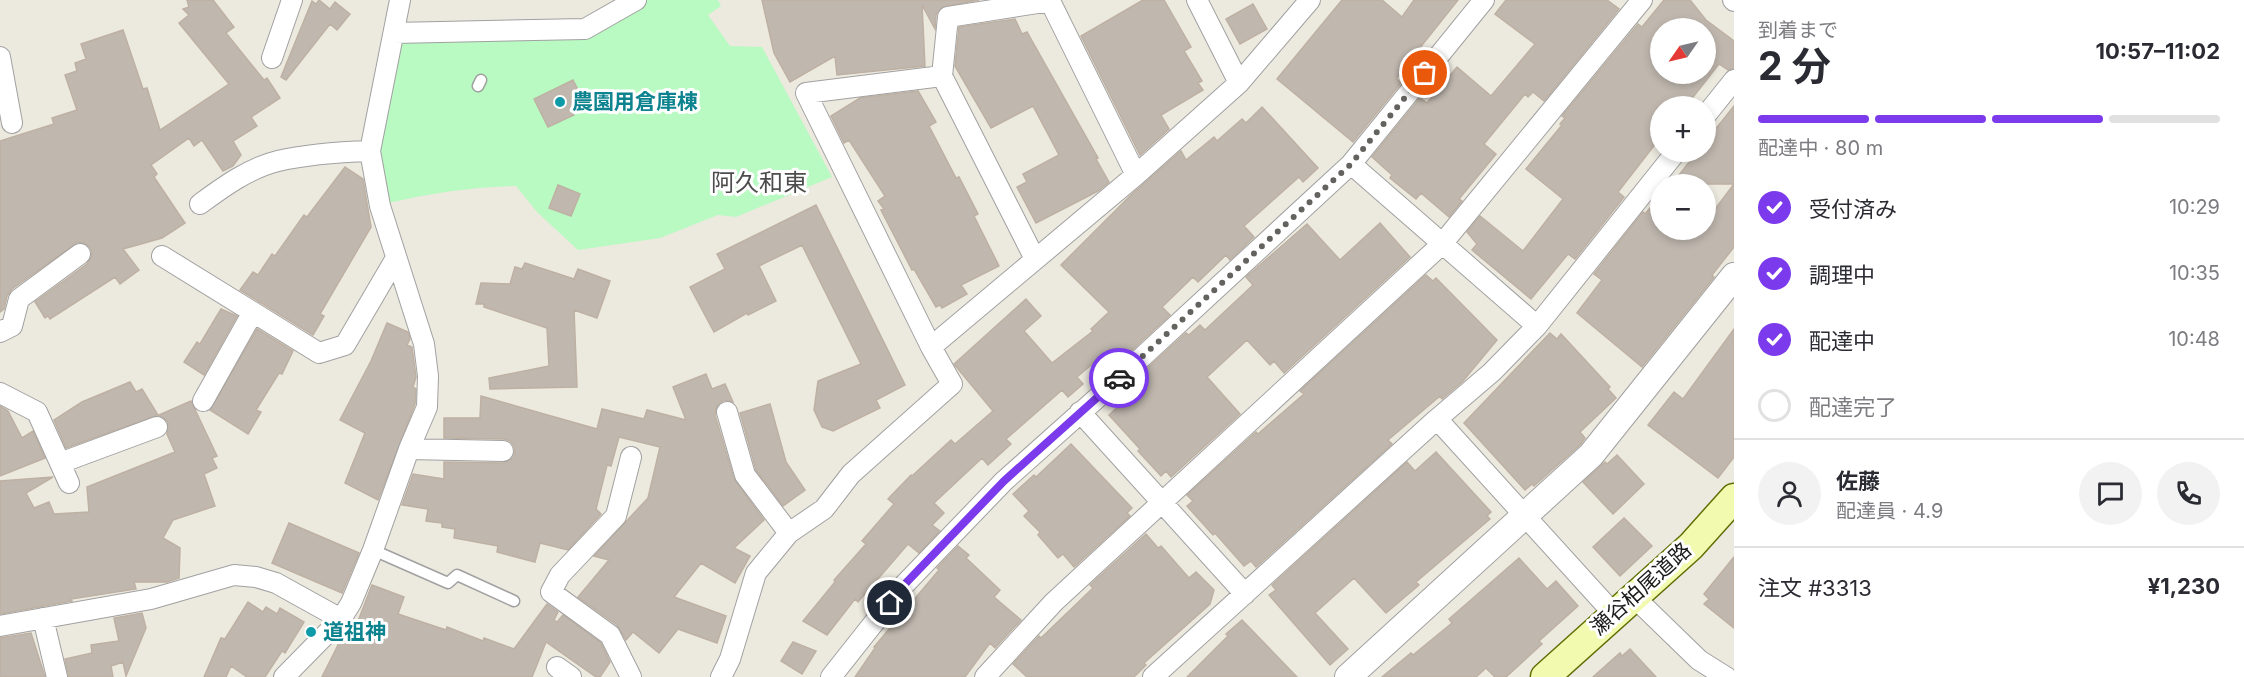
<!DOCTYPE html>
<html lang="ja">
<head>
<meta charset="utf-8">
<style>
	body { margin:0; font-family:Inter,"Noto Sans JP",sans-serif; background:#f2f2f3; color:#2b2b33; height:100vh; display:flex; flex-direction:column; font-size:22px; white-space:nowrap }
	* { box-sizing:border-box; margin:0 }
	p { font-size:20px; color:#7c7c81 }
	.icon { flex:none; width:33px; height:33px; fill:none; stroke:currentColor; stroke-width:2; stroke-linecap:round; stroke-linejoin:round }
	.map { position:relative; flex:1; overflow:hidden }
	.side { display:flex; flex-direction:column; background:#fff; width:510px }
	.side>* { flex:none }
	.needle { width:39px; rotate:236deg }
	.controls { position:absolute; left:1650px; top:18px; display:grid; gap:12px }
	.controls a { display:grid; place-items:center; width:66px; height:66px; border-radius:50%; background:#fff; box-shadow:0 3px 9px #0003; font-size:30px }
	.pin { position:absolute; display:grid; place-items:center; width:51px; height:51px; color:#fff; margin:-26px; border:3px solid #fff; border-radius:50%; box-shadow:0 2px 6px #0007 }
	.courier { position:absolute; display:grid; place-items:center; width:60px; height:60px; margin:-30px; border:4px solid #7c3aed; border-radius:50%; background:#fff; color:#222; box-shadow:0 2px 8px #0007 }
	.head em { font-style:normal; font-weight:700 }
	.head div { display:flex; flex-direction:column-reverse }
	.head { display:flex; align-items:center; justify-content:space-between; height:102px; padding:0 24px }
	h1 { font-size:39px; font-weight:700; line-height:45px }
	.bar { display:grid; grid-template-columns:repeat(4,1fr); gap:9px 6px; align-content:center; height:72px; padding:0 24px }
	.bar i { height:8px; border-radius:4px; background:#e1e1e2 }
	.bar .current { background:#7c3aed }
	.bar p { grid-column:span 4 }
	.line { display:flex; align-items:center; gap:15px; padding:0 24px; border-top:2px solid #e1e1e2 }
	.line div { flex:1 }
	.round { display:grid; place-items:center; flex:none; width:63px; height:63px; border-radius:32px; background:#f2f2f3 }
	ol { padding:0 24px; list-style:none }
	li { display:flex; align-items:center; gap:18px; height:66px }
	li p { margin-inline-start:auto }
	li .icon { padding:6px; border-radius:50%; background:#7c3aed; color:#fff; stroke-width:4 }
	li:last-child { color:#7c7c81 }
	li i { width:33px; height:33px; border:3px solid #e1e1e2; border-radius:50% }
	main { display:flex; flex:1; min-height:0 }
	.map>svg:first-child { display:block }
</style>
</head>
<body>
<main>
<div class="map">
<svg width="1734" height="677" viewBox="0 0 1734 677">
	<rect width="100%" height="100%" fill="#ece9df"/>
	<path fill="#b9f9c2" d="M646 0H718L721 6 708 15 730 46 762 47 832 177 736 217 718 215 660 238 578 250 537 212 516 186C471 187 432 193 388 203L378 144 395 41 583 35Z"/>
	<path fill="#c0b8af" stroke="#beb0a2" stroke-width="1.5" fill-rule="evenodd" d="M187 0H213L234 27 226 33 264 80 267 78 280 98 251 117 257 126 233 141 241 155 233 166 223 171 202 140 194 146 189 138 151 165 157 174 154 177 185 223 162 238 123 249 139 270 120 284 115 277 50 319 48 316 45 318 35 302 87 264 91 258 92 252 89 246 84 243 78 242 12 289 7 296 4 309 0 312V141L54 124 52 118 77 110 65 75 77 71 75 63 86 59 81 44 123 30 143 89 147 88 160 130 229 84 179 23 189 15 183 9 189 7Z
		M319 0 330 9 335 2 350 14 337 30 330 24 286 80 281 77 312 1 316 4Z
		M762 0H979L942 7 936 15 935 29 922 5 925 66 837 75 835 56 790 82 774 53Z
		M1143 0H1164L1191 47 1184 51 1202 81 1198 83 1203 90 1161 115 1169 129 1140 155 1081 36Z
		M1342 0H1382L1402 17 1414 0H1458L1399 74 1397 79 1401 83 1353 142 1277 79Z
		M1506 0H1607L1619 9 1544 101 1533 92 1528 97 1525 94 1484 144 1496 154 1459 199 1462 201 1449 217 1421 193 1416 199 1390 178 1392 175 1372 157 1420 98 1427 103 1457 67 1491 96 1535 44 1495 14Z
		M1664 0H1690L1706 20 1734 41V68L1728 70 1719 64 1686 106H1660V138L1618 192 1624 197 1575 259 1568 254 1531 299 1472 250 1477 244 1467 232 1480 216 1523 251 1563 199 1526 169 1562 125 1560 124 1565 118 1562 116 1638 24 1642 27ZM1660 28H1706V74H1660Z
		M1253 4 1267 29 1240 44 1226 19Z
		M1015 19 1022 34 1027 32 1098 158 1096 159 1109 182 1098 191 1036 223 1017 187 1027 182 1023 174 1059 155 1033 106 991 128 955 66 959 27Z
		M573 80 586 105 572 111 574 115 548 127 534 99Z
		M918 91 936 122 929 126 956 178 959 177 978 214 974 216 999 266 961 285 967 294 942 308 940 305 936 307 914 269 912 270 881 210 884 209 878 201 885 196 849 140 844 143 831 116 860 98Z
		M1734 106V247L1712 275 1714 277 1642 367 1577 313 1602 280 1594 274 1643 212 1645 214 1660 196V230H1706V221L1734 184H1672L1697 152H1706V141Z
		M1262 107 1318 168 1303 182 1299 177 1244 226 1254 237 1230 260 1226 255 1198 282 1193 277 1162 307 1170 315 1121 360 1110 349 1077 377 1083 384 1068 397 1062 390 1006 439 1011 444 988 465 982 458 934 503 944 513 932 525 940 531 919 553 908 544 858 602 855 599 827 635 803 621 835 582 834 580 866 544 862 541 894 504 888 499 911 475 912 476 951 440 955 444 993 411 954 364 1026 299 1041 316 1024 331 1052 363 1093 331 1091 329 1109 312 1061 265 1131 195 1181 151 1186 160 1214 137 1217 141 1242 119 1246 123Z
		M345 167 363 179 371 227 320 314 324 316 313 335 240 290 253 272 258 275 272 254 275 256 304 215 307 217Z
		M558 185 580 194 571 216 549 208Z
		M816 205 905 385 876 400 880 408 833 431 822 427 814 410 818 381 861 364 802 245 759 266 776 301 748 315 747 313 714 332 690 287 725 269 717 254Z
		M1380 223 1410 257 1284 373 1274 361 1270 365 1247 340 1207 377 1240 414 1171 477 1166 471 1161 476 1138 451 1140 449 1109 415 1141 385 1137 378 1186 333 1189 335 1200 325 1205 330 1253 285 1246 277 1307 224 1340 260Z
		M525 263 574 279 578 269 610 281 597 318 574 310 577 387 490 389 489 378 549 366 547 328 484 307V304H476L481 283 510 284 515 267 522 269Z
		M1426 275 1433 281 1436 278 1497 340 1463 381 1442 399 1440 396 1388 440 1392 444 1256 567 1251 561 1244 566 1215 533 1213 535 1187 506 1193 501 1187 495 1256 432 1258 434 1304 394 1300 391Z
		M221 309 237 316 204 375 184 362 197 342 200 344Z
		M387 323 408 332 410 339 407 345 412 347 416 377 413 387 416 389 415 404 378 500 345 483 365 433 340 420 371 361Z
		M257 329 293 351 282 374 279 373 256 410 261 412 248 434 210 410Z
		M1734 329V457L1718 478 1648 425 1674 392 1683 399Z
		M1550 333 1557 339 1561 334 1610 387 1608 389 1616 398 1580 432 1585 438 1580 445 1534 486 1532 484 1525 490 1464 423Z
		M706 374 712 389 725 384 733 402 724 400 719 403 716 409 715 415 734 479 764 520 734 548 750 556 735 583 701 563 674 597 726 616 717 643 678 629 659 653 633 632 626 640 617 625 578 597 609 560 594 556 648 498 660 447 619 437 611 466 607 465 596 509 601 514 568 550 540 543 535 562 497 552 498 546 454 538 455 529 442 527V523L426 521 428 509 402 505 413 474 444 479V462L503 463 513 458 515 452 514 446 510 441 504 439 444 438V418H480L481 396 597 429 602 409 644 419 647 410 686 420 673 387Z
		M130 382 136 392 142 389 158 415 66 448 54 420 82 402Z
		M191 401 217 456 212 458 217 468 204 474 215 506 173 520 163 538 180 548 179 578 167 582H134L136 589 71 599 72 601 0 614V481L53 477 26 493 34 508 49 502 54 514 89 512 87 487 175 452 167 434 168 422 159 415Z
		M770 404 786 462 805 490 783 506 756 470 740 413Z
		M0 406 8 411 22 438 33 431 45 458 0 476Z
		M1071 444 1132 508 1127 513 1130 516 1074 567 1063 554 1058 558 1038 535 1040 532 1024 516 1029 511 1013 494 1034 475 1036 477Z
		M1436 452 1491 512 1487 516 1490 519 1416 582 1419 585 1386 613 1354 578 1315 613 1348 649 1330 665 1269 595 1276 590 1272 585 1407 462 1415 471Z
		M1617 455 1644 484 1613 514 1583 482 1605 462 1607 464Z
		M1624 518 1652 546 1620 576 1593 547Z
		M289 523 359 553 342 593 272 563Z
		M1146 534 1158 548 1161 546 1189 578 1196 572 1214 590 1210 604 1144 663 1146 665 1134 677H1027L1013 664 1039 636 1041 638 1093 588 1090 585Z
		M958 546 969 555 966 558 1000 590 994 597 1021 620 995 648 990 643 965 677H855L875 648 874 647 939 570 937 568Z
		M1734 557V628L1704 604 1709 599 1704 594Z
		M1519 558 1547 589 1556 581 1578 606 1539 641 1542 644 1506 677H1495L1486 668 1476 677H1382L1411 653 1413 655 1452 623 1449 619Z
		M372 585 404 597 398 614 446 630 447 627 483 641 484 638 514 649 547 604 558 612 554 620 557 622 563 615 601 643 610 662 600 677H596L546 642 532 677H322L343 635 351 639Z
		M248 602 263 612 266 607 277 614 280 608 304 622 285 653 282 651 265 677H247L231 666 226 677H204L221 638 225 639Z
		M142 613 146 628 126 676 123 662 111 666 113 677H69L65 659 92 653 91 645 119 641 114 618Z
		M1242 620 1297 677H1187L1228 636 1226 634Z
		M31 633 45 677H0V638Z
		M793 642 816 651 802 674 781 661Z
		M1630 649 1656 677H1593L1620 653 1622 656Z"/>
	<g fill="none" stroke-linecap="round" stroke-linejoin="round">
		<defs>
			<path id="service" d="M478 86 481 80
				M373 550 448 583 457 575 514 601"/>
			<path id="minor" d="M1197 0 1239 83
				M1733 0 1734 1
				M394 33 585 29 636 0
				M0 57 12 123
				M272 58 292 0
				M942 76 948 17 1050 1 1136 175
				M1706 115 1734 80
				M1351 164 1537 326
				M200 204C223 187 249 168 278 161 308 154 339 152 370 151
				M162 256 319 353 345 345 396 258
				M1035 259 942 76 806 93 931 347 1136 175 1239 83 1310 0
				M0 332 12 326 19 299 80 254
				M0 393 37 412 69 483
				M203 401 253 312
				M727 412 745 475 789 533
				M1080 412 1245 594
				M1437 419 1614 614
				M409 449 503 451
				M631 457 616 516 560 575 551 592 610 635 631 677
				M60 463 157 427
				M1634 597 1699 660 1726 677
				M43 618 57 677
				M0 626 151 599 234 575 256 577 276 583 341 619
				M557 667 571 677
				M284 677 341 619 351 603 373 550 409 449 427 407 428 376 424 344 380 206 370 151 400 0
				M721 677 730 659 756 573 789 533 824 509 851 474 952 384 931 347
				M831 677 903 586 1004 481 1114 383 1351 164 1484 0
				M985 677 1054 602 1442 244 1642 0
				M1153 677 1437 419 1492 372 1537 326 1676 152"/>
			<path id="tertiary" d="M1348 677 1591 455 1734 276"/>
			<path id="secondary" d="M1545 677 1691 546 1734 498"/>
		</defs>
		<use href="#service" stroke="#a1a1a1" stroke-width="13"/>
		<use href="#minor" stroke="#a1a1a1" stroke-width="22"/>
		<use href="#tertiary" stroke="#a1a1a1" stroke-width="28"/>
		<use href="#secondary" stroke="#5e6f03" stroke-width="31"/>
		<use href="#service" stroke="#fff" stroke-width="10"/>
		<use href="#minor" stroke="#fff" stroke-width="20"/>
		<use href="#tertiary" stroke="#fff" stroke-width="26"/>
		<use href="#secondary" stroke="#f2fab0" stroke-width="28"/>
	</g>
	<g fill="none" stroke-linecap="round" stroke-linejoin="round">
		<path stroke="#64625f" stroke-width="6" stroke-dasharray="0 10.8" d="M1119 378 1351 164 1425 73"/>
		<path stroke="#7c3aed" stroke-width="8" d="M890 603 903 586 1004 481 1119 378"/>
	</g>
	<g fill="#0f9aa8" stroke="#fff" stroke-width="2">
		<circle cx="560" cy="102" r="6"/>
		<circle cx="311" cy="632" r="6"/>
	</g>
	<g text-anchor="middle" stroke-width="6" stroke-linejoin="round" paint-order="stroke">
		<g font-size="21" font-weight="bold" fill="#0d838f" stroke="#fff" text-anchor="start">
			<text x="572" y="109">農園用倉庫棟</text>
			<text x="323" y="639">道祖神</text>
		</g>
		<g font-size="21" fill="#1a1a1a" stroke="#fff">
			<text transform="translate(1641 589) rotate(-42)" y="7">瀬谷柏尾道路</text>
		</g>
		<g font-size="24" fill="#4d4d4d" stroke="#fff">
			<text x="759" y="191">阿久和東</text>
		</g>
	</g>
</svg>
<div class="controls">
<a><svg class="needle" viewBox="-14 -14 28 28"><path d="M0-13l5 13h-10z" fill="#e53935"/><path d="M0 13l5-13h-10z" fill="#7c7c81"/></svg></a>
<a>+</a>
<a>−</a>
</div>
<div class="pin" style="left:1425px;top:73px;background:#ea580c"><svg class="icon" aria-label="bag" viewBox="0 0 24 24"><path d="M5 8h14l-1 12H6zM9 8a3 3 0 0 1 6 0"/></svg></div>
<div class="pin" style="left:890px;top:603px;background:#1f2937"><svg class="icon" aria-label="home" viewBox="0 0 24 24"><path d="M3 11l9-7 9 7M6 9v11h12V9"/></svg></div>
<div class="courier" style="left:1119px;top:378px"><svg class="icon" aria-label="car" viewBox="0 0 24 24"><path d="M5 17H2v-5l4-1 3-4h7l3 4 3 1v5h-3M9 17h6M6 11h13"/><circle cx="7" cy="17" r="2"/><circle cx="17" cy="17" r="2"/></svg></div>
</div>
<section class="side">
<div class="head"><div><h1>2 分</h1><p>到着まで</p></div><em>10:57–11:02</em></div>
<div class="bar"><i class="current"></i><i class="current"></i><i class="current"></i><i></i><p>配達中 · 80 m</p></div>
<ol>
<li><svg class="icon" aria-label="check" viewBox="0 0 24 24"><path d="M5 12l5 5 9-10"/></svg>受付済み<p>10:29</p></li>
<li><svg class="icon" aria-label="check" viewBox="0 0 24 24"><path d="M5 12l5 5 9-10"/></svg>調理中<p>10:35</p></li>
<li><svg class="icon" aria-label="check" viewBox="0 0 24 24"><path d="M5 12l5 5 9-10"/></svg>配達中<p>10:48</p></li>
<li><i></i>配達完了</li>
</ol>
<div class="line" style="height:108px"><a class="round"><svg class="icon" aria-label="person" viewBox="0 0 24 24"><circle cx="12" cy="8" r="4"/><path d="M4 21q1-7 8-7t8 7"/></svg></a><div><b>佐藤</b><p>配達員 · 4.9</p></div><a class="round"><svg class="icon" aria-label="chat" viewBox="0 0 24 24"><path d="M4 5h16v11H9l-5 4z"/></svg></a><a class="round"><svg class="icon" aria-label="phone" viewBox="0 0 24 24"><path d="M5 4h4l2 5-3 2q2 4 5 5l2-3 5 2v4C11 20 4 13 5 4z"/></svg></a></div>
<div class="line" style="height:78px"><div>注文 #3313</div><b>¥1,230</b></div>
</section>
</main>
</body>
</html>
